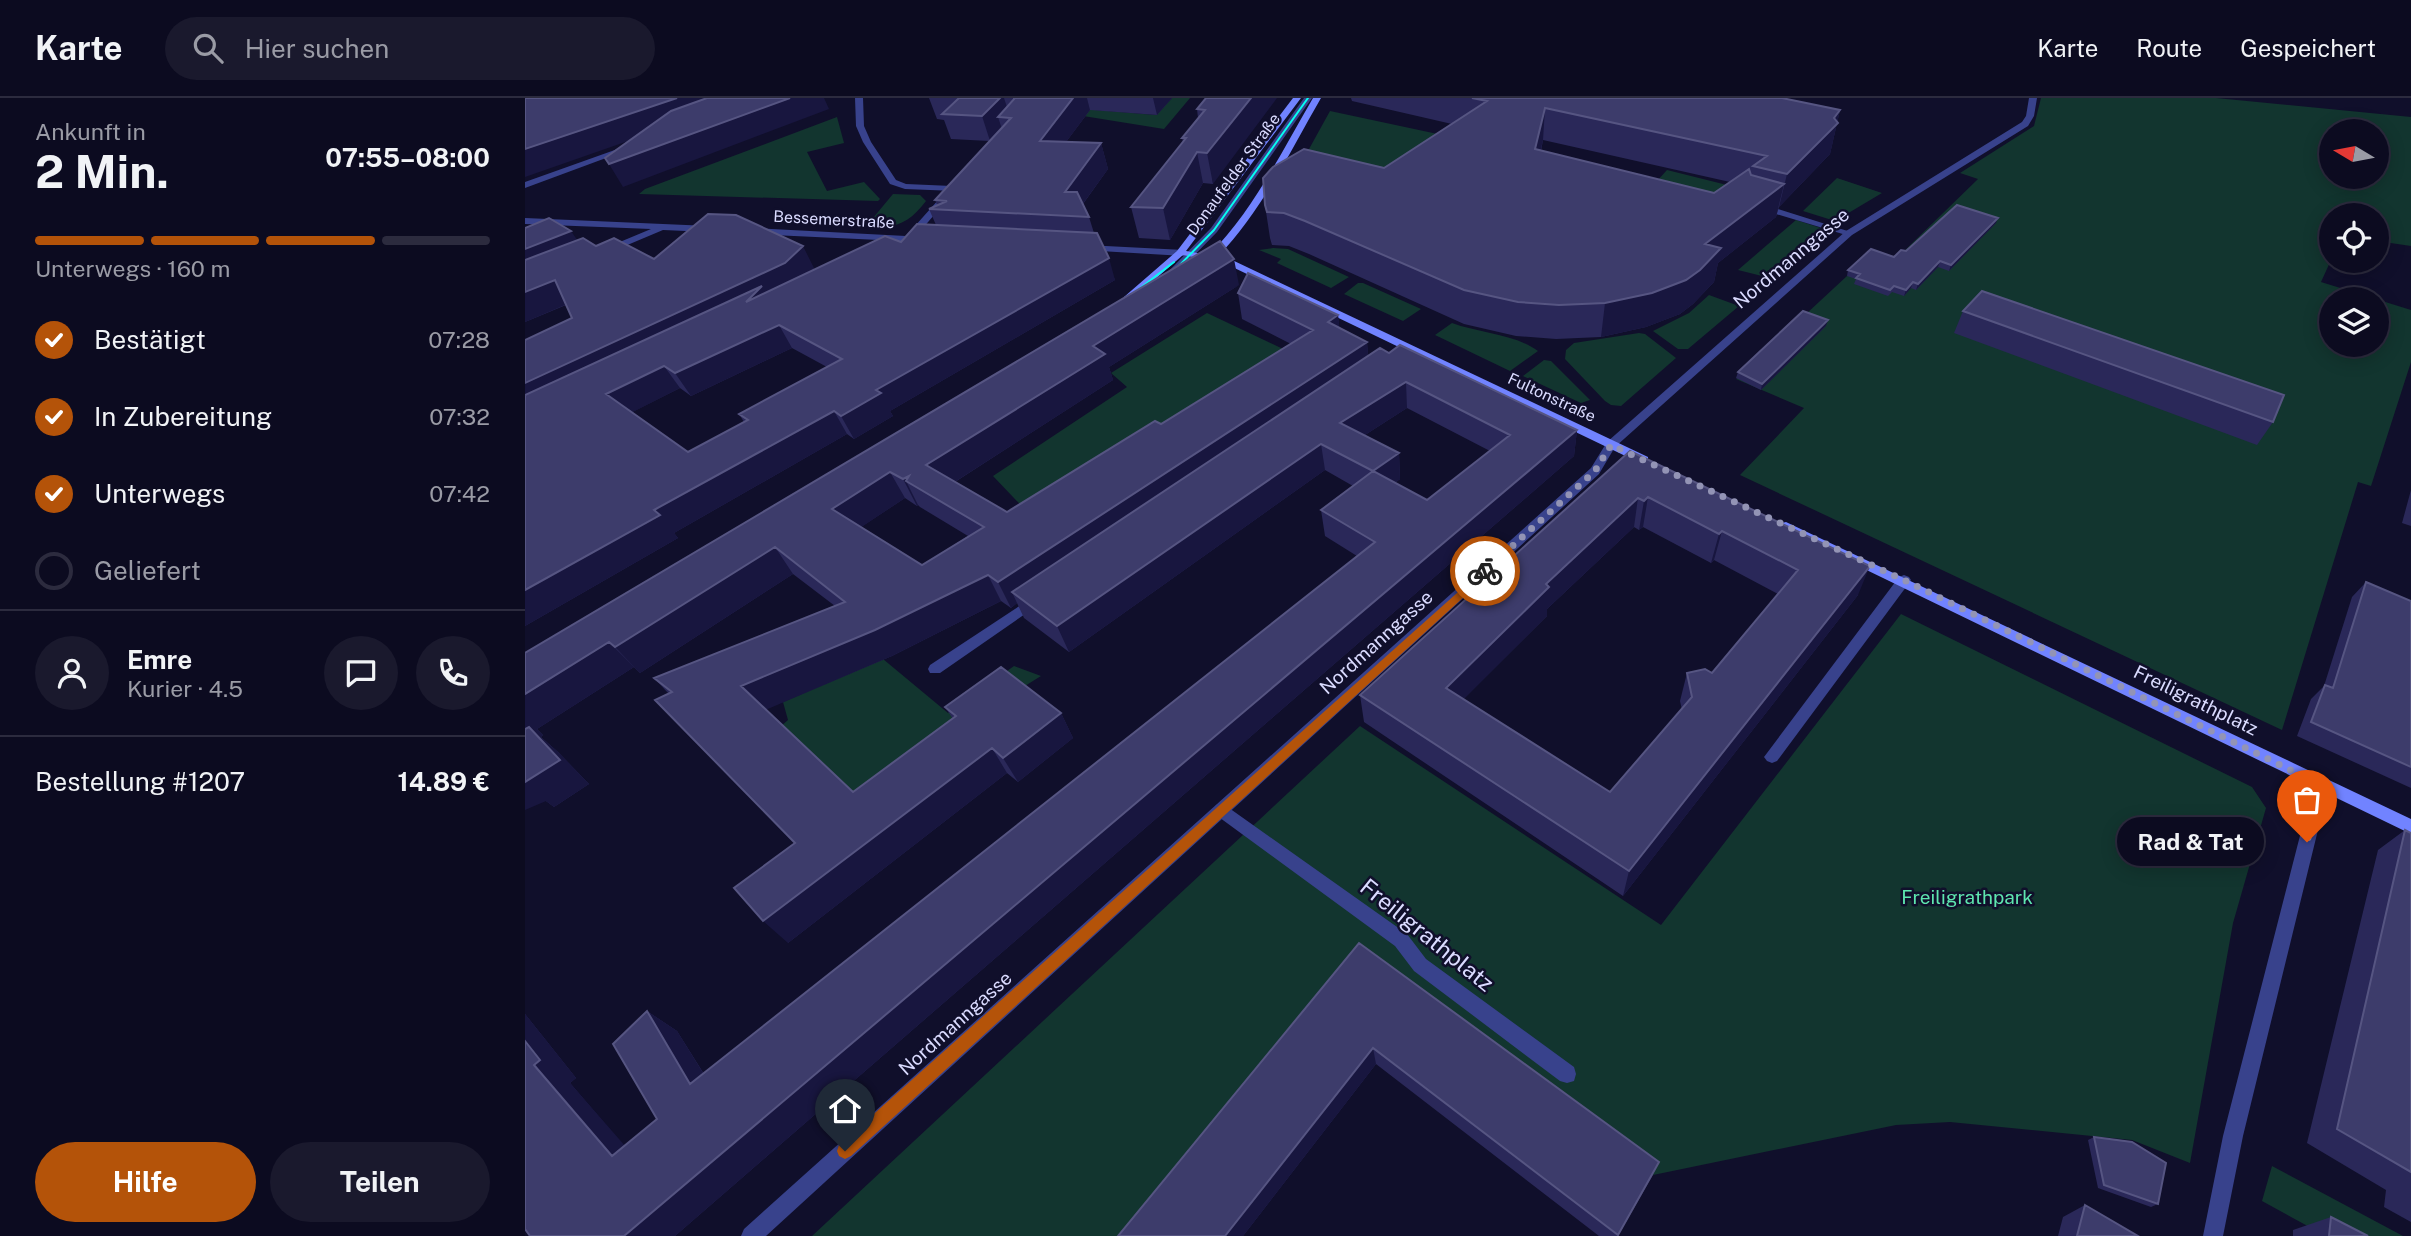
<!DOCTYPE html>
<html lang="de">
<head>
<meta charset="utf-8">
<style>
	body { margin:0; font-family:"Public Sans",sans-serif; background:#1a192d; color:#f1f3f6; height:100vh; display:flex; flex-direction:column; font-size:26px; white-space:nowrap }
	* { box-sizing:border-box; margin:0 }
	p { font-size:23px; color:#9a9ba5 }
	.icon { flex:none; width:38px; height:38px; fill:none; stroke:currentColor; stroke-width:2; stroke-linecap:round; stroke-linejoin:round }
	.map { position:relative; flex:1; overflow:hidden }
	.details { display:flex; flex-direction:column; background:#0c0b20; width:525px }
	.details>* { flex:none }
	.needle { width:46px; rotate:280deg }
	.buttons { position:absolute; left:1794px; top:21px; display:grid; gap:14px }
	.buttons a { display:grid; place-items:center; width:70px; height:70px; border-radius:50%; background:#0c0b20; box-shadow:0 4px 18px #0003,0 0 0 2px #2c2b3e; font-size:35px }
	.pin { position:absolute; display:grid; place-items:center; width:60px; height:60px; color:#fff; margin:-72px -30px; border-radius:50% 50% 50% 0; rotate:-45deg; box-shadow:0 0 7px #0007 }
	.pin .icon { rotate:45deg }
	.courier { position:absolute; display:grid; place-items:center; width:70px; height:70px; margin:-35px; border:5px solid #b45309; border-radius:50%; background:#fff; color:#222; box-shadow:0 2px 9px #0007 }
	.bubble { position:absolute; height:49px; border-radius:24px; background:#0c0b20; box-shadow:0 4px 18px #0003,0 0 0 2px #2c2b3e; font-size:23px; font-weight:700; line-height:49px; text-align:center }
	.headline em { font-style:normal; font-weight:700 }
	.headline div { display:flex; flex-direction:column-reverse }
	.headline { display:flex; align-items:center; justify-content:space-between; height:119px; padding:0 35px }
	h1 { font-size:46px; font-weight:700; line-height:52px }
	.bar { display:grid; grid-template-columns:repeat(4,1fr); gap:10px 7px; align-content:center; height:84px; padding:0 35px }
	.bar i { height:9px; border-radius:5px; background:#2c2b3e }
	.bar .current { background:#b45309 }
	.bar p { grid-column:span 4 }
	.line { display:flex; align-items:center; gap:18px; padding:0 35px; border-top:2px solid #2c2b3e }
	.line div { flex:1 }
	.round { display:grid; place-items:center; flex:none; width:74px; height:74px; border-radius:37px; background:#1a192d }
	ol { padding:0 35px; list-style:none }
	li { display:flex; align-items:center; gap:21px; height:77px }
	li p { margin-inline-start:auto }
	li .icon { padding:7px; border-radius:50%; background:#b45309; color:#fff; stroke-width:4 }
	li:last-child { color:#9a9ba5 }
	li i { width:38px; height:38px; border:4px solid #2c2b3e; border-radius:50% }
	.primary-button { display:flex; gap:14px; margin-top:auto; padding:14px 35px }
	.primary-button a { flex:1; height:80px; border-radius:42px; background:#b45309; color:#fff; font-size:28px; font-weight:700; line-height:80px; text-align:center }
	.primary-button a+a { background:#1a192d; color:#f1f3f6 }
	header { display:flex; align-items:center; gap:42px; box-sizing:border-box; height:98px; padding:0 35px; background:#0c0b20; border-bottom:2px solid #2c2b3e }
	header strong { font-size:33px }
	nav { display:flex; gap:38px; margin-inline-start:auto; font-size:24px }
	.search { width:490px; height:63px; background:#1a192d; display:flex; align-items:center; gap:18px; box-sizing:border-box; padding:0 24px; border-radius:38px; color:#9a9ba5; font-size:26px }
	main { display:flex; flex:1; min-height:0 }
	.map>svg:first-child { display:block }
</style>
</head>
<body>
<header>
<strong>Karte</strong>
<div class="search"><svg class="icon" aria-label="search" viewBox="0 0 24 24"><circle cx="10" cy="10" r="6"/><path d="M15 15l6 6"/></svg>Hier suchen</div>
<nav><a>Karte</a><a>Route</a><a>Gespeichert</a></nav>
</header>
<main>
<section class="details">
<div class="headline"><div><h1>2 Min.</h1><p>Ankunft in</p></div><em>07:55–08:00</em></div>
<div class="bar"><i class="current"></i><i class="current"></i><i class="current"></i><i></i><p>Unterwegs · 160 m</p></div>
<ol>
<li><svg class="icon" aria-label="check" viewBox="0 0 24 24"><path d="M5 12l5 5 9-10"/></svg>Bestätigt<p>07:28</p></li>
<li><svg class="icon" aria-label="check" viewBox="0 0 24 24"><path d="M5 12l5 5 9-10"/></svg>In Zubereitung<p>07:32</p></li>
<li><svg class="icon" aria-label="check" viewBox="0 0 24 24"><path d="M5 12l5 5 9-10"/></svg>Unterwegs<p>07:42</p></li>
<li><i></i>Geliefert</li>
</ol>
<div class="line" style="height:126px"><a class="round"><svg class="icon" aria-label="person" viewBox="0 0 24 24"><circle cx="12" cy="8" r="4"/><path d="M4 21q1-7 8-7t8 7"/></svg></a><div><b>Emre</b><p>Kurier · 4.5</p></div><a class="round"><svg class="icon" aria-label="chat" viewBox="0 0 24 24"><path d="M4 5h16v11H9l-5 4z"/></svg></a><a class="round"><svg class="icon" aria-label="phone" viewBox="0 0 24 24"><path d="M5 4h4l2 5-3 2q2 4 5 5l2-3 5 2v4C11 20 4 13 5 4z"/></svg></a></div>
<div class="line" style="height:91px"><div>Bestellung #1207</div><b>14.89 €</b></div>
<div class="primary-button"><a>Hilfe</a><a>Teilen</a></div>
</section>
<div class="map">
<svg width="1886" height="1138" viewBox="0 0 1886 1138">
	<rect width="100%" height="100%" fill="#100f2b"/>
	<path fill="#12352f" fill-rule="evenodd" d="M647 0H665L639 31 552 17 558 11 631 17Z
		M1516 0H1691L1886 19V148L1852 143V117H1806V162L1796 184 1886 212V264L1846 388 1833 384 1757 632 1215 377 1279 310 1211 281 1322 178 1366 165 1374 158 1453 81 1435 75 1509 28ZM1806 33H1852V79H1806ZM1806 201H1852V247H1806Z
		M805 13 936 41 883 74 773 71Z
		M312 19 319 45 282 54 302 93 339 84 355 101 353 103 114 96 120 91Z
		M1142 72 1202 87V101L1122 94Z
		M1312 80 1357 95 1310 123 1278 113Z
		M368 96 395 97 401 103C385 124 370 133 343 126Z
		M1271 122 1302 132 1245 180 1213 172Z
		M748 150 763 151 824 179 806 190 752 165 756 161 734 152Z
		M833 185H838L896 211 878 223 819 196Z
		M1184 197 1214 208 1163 251H1153L1128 233 1164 215Z
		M682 215 775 259 511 423 468 378 602 289 586 275Z
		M927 225C954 235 990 236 1013 253L985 273 910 237Z
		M1114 235 1120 236 1151 260 1096 308 1086 307 1080 303 1040 261 1041 252 1049 245Z
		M1019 262 1026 263 1065 302 1056 305 998 278Z
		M1376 516 1727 689 1741 710 1708 825 1665 1065 1607 1042 1425 1024 1371 1027 1128 1077 837 863 610 1138H287L835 628 1136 827Z
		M358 561 423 615 489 568 516 578 490 594 348 718 255 629 263 622 258 604Z
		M1747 1068 1878 1138H1801L1737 1103Z"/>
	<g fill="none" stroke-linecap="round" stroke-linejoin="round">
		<path fill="#38428c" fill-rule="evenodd" d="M779 0H787L692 134 648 179H642V175L686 130Z
			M1231 106H1237L1329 135 1321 137 1231 110Z
			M697 705 882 836 901 861 1049 969 1051 976 1049 983 1042 985 1035 983 889 873 870 848 691 717 689 712 691 707Z"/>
		<path fill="#38428c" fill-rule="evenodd" d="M330 0H338L339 28 346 44 371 82 381 86 427 88 430 89V93L380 91 365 86 338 44 331 28Z
			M1504 0H1512L1509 18 1503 28 1327 137 1090 349 1074 376 241 1138H216L219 1131 1066 370 1082 344 1321 133 1497 24 1501 18Z
			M101 48 108 50 0 90V84Z
			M415 100 422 102 391 138 400 139V143L397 144 229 136 224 133 229 130 381 138Z
			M0 120 184 128 189 131 184 134 138 132 81 156 76 153 78 151 126 131 0 126Z
			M561 147 659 152 664 155 659 158 558 152V148Z
			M1379 477 1384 479 1386 482 1384 485 1252 663 1247 665 1242 663 1239 659 1374 479Z
			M511 497 516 499 518 502 516 505 415 575H405L403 571 405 567Z
			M1796 681 1801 682 1804 687 1718 1038 1698 1138H1678L1698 1038 1788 687 1791 682Z"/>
		<path fill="#7183ff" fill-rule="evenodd" d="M768 0H776L661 153 684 157C728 113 757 53 788 0H796C766 52 735 116 693 158L705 161 1123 359V365H1115L699 165 658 157 605 203H599V199L652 153Z
			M1261 424 1886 721V736L1257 431 1255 428 1257 425Z"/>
		<path stroke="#06fff2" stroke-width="2" d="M645 177 689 132 783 0
			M605 198 649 164"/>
	</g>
	<path fill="#2a2859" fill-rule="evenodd" d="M404 0H647L632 17 565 12 541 44 576 45 583 71 558 106 564 119 569 135 590 182 365 313 368 318 329 341 322 336 149 435 153 440 0 528V242L47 220 41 207 0 224V130L129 161 289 170 286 173 376 144 411 127 404 111 412 107 410 102 464 43 426 41 419 22 412 21ZM267 250 302 269 214 316 219 324 163 354 107 314 155 290 166 298Z
		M681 0 688 86 678 85 645 142 614 140 606 109 658 44 657 40 673 20 672 11Z
		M826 0H1257L1315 12 1305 56 1254 109 1251 119 1193 165 1189 184 1168 206 1155 216 1121 229 1076 239 1031 241 991 238 939 226 784 156 764 148 747 147 745 140 740 107 859 70 927 26 827 3ZM1018 42 1205 84 1189 95 1016 53Z
		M1471 125 1424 173 1413 169 1391 192 1386 190 1379 198 1367 194 1363 198 1329 186 1331 181 1322 178 1323 172 1369 159 1381 153Z
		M714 187 584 269 588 282 430 384 482 414 636 326 766 246 717 221 713 195 813 217 814 230 842 244 843 258 864 255 1052 332 1049 358 150 1138H5L0 1131V916L51 980 45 985 99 1048 132 1021 122 913 152 933 179 976 832 458 800 438 796 412 828 388 800 372 544 554 499 520 492 505 486 510 476 503 367 558 241 611 328 694 428 621 420 609 536 615 548 640 493 684 482 675 263 845 270 745 144 596 129 580 310 508 268 476 115 575 109 569 12 631 18 637 16 639 33 654 64 686 29 709 21 703 0 555ZM882 310 965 353 902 402 870 385 875 381 874 355 840 337ZM380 400 392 408 393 407 395 409 443 438 397 467 336 429Z
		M1438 213 1748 324 1732 347 1429 235Z
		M1301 228 1236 292 1211 280 1213 274Z
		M1105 353 1333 497 1098 798 839 624 835 597ZM1109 429 1114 432 1118 429 1186 465 1189 462 1253 496 1187 575H1162L1155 603 1157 612 1085 694 938 601 1022 518V511Z
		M1886 392V428L1877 425Z
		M1841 484 1886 503V690L1772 638 1786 601 1799 588 1827 499Z
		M1880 732 1886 735V1124L1859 1109 1861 1092 1782 1045 1853 752Z
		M834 845 1128 1077 1093 1138H1074L851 966 718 1138H593Z
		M1569 1039 1633 1106 1626 1109 1573 1090 1563 1042Z
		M1560 1107 1613 1138H1533L1538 1119Z
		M1806 1119 1843 1138H1768V1132Z"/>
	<path fill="#18163f" d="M152 0H226L0 79V51Z
		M265 0H299L304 11 98 89 84 66Z
		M475 0H479L486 21V20L473 19 477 31 465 43 457 18Z
		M548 0H562L565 12 523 68 515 43Z
		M628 0H647L632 17Z
		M726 0H752L688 86 682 55Z
		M1020 10 1018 42 1008 84 1010 51Z
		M1315 12 1305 56 1254 109 1262 76Z
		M576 45 583 71 549 118 540 94Z
		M672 54 678 85 645 142 638 110Z
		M1259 86 1251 119 1193 165 1189 184 1168 206 1155 216 1121 229 1076 239 1080 205 1180 146Z
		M1473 120 1471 125 1424 173 1426 167Z
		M46 133 61 155 0 180V151Z
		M278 148 289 170 272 187 0 317V285Z
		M584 160 590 182 365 313 368 318 329 341 316 318 351 292Z
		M709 161 714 187 584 269 588 282 414 394 401 367 568 248Z
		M1415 163 1413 169 1391 192 1393 186Z
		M30 182 47 204 0 224V194Z
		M1388 184 1386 190 1379 198 1381 192Z
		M813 217 816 243 803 224Z
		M1303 222 1301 228 1236 292 1237 286Z
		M254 227 267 250 166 298 150 275Z
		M842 244 844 270 487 494 492 505 486 510 473 484Z
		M139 268 155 290 98 319 81 296Z
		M881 284 882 310 818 351 815 325Z
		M309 313 322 336 149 435 153 440 0 528V492L129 412Z
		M1052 332 1049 358 150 1138H99Z
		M796 346 800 372 544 554 532 528Z
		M874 355 875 381 850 400 848 373Z
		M365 374 380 400 323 438 307 411Z
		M384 378 381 383 393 407 392 408 378 381Z
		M1123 399 1118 429 1114 432 1119 403Z
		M1113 400 1109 429 1022 511V518L922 618 921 590 1021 486Z
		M1197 433 1189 462 1186 465 1194 436Z
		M250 449 268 476 115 575 90 549Z
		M1345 468 1333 497 1098 798 1104 773Z
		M463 477 476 503 367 558 238 613 216 588Z
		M84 544 109 569 12 631 18 637 16 639 33 654 64 686 29 709 21 703 0 712V596Z
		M536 615 548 640 493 684 478 660Z
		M467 650 482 675 263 845 238 823Z
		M122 913 152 933 196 1004 165 986Z
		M0 916 51 980 45 985 122 1073 87 1058 9 967 0 943Z
		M848 950 851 966 718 1138H700Z"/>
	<path fill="#3d3c6b" stroke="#565582" stroke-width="2" fill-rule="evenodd" d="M0 0H152L0 51Z
		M182 0H265L84 66 80 60 146 13Z
		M434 0H475L457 18 417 16Z
		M488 0H548L515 43 576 45 540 94H552L564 119 404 111 422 103 410 102 486 20 473 19 490 0Z
		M681 0H726L682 55 672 54 638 110 606 109 661 40H657L680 12 672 11Z
		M947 0H1257L1315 12 1309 20 1313 25 1262 76 1228 68 1242 58 1020 10 1010 51 1189 95 1224 71 1226 77 1259 86 1180 146 1196 150 1175 172 1161 182 1127 195 1080 205 1034 207 993 204 939 192 780 123 759 115 742 114 740 107 738 80 748 69 779 51 859 70 962 3Z
		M1432 107 1473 120 1426 167 1415 163 1393 186 1388 184 1381 192 1369 188 1365 192 1331 180 1335 176 1323 172 1346 151 1369 159 1376 152 1381 153Z
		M183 116 211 117 278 148 260 165 0 285V242L47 220 30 182 0 194V162L58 140 71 148 89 140 129 161Z
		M24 120 46 133 0 151V130Z
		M392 126 572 135 584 160 351 292 356 295 316 318 309 313 129 412 135 417 0 492V297L237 188 221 204 360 138 376 144ZM254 227 317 261 214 316 223 322 163 354 81 296 139 268 150 275Z
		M695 143 709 161 568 248 580 256 401 367 482 414 630 323 636 326 788 232 713 195 723 175 813 217 803 224 842 244 473 484 463 477 350 532 216 588 328 694 431 618 420 609 476 569 536 615 478 660 467 650 238 823 209 790 270 745 130 602 147 594 129 580 320 504 250 449 90 549 84 544 0 596V555ZM365 374 378 381 384 378 381 383 459 429 397 467 307 411Z
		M1457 193 1759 297 1748 324 1438 213Z
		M1278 213 1303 222 1237 286 1213 274Z
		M875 247 1052 332 99 1138H5L0 1131V943L15 962 9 967 87 1058 132 1021 88 946 122 913 165 986 850 444 796 412 848 373 796 346 532 528 487 494 855 250 864 255ZM881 284 985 337 902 402 848 373 874 355 815 325Z
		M1105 353 1345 468 1104 773 835 597ZM1123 399 1194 436 1197 433 1273 472 1187 575 1180 571 1162 575 1167 599 1085 694 921 590 1024 489 1021 486 1113 400 1119 403Z
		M1841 484 1886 503V669L1786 624 1800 587 1808 590Z
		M4 629 35 662 0 684V631Z
		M1880 732 1886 735V1074L1812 1031Z
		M834 845 1134 1064 1093 1137 848 950 700 1138H593Z
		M1569 1039 1607 1044 1641 1065 1633 1106 1579 1087Z
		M1560 1107 1613 1138H1552Z
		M1806 1119 1843 1138H1804Z"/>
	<path fill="#b45309" d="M960 470 965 473 964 476 326 1058 320 1061 314 1058 312 1053 314 1047Z"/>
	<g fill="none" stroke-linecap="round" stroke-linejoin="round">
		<path stroke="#9394b5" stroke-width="7" stroke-dasharray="0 12.6" d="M960 473 1070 373 1086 347 1379 482 1796 687 1782 744"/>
	</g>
	<g text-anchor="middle" stroke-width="5" stroke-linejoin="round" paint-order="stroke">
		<g font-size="16" fill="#dadbff" stroke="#100f2b">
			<text transform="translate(708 76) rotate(-54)" y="6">Donaufelder Straße</text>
			<text transform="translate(309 121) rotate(3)" y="6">Bessemerstraße</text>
			<text transform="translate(1027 299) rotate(25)" y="6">Fultonstraße</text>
		</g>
		<g font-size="19" fill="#dadbff" stroke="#100f2b">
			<text transform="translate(1266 160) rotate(-40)" y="7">Nordmanngasse</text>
			<text transform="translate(851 544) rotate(-42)" y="7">Nordmanngasse</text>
			<text transform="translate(1671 602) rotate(26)" y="7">Freiligrathplatz</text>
			<text transform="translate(430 925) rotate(-42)" y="7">Nordmanngasse</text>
		</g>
		<g font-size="19" fill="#5ee6af" stroke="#100f2b">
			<text x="1442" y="806">Freiligrathpark</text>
		</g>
		<g font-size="23" fill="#dadbff" stroke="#100f2b">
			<text transform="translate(902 837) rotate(39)" y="8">Freiligrathplatz</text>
		</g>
	</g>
</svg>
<div class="buttons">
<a><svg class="needle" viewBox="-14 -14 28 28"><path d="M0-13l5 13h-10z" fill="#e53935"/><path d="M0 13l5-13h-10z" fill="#9a9ba5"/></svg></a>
<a><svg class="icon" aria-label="locate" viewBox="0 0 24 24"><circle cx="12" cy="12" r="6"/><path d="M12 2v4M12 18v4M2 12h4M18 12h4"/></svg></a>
<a><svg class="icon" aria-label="layers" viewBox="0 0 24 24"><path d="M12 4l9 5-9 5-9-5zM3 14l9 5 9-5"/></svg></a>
</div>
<div class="pin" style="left:1782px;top:744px;background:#ea580c"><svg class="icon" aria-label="bag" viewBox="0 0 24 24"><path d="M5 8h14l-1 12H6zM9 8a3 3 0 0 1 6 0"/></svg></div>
<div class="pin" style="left:320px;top:1053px;background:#1f2937"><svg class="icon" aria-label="home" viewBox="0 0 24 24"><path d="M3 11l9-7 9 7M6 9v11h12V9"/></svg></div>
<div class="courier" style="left:960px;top:473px"><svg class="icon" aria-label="bike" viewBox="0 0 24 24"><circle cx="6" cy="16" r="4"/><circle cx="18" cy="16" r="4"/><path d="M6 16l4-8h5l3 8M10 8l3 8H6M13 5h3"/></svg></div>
<div class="bubble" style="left:1592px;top:719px;width:147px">Rad &amp; Tat</div>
</div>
</main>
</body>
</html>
